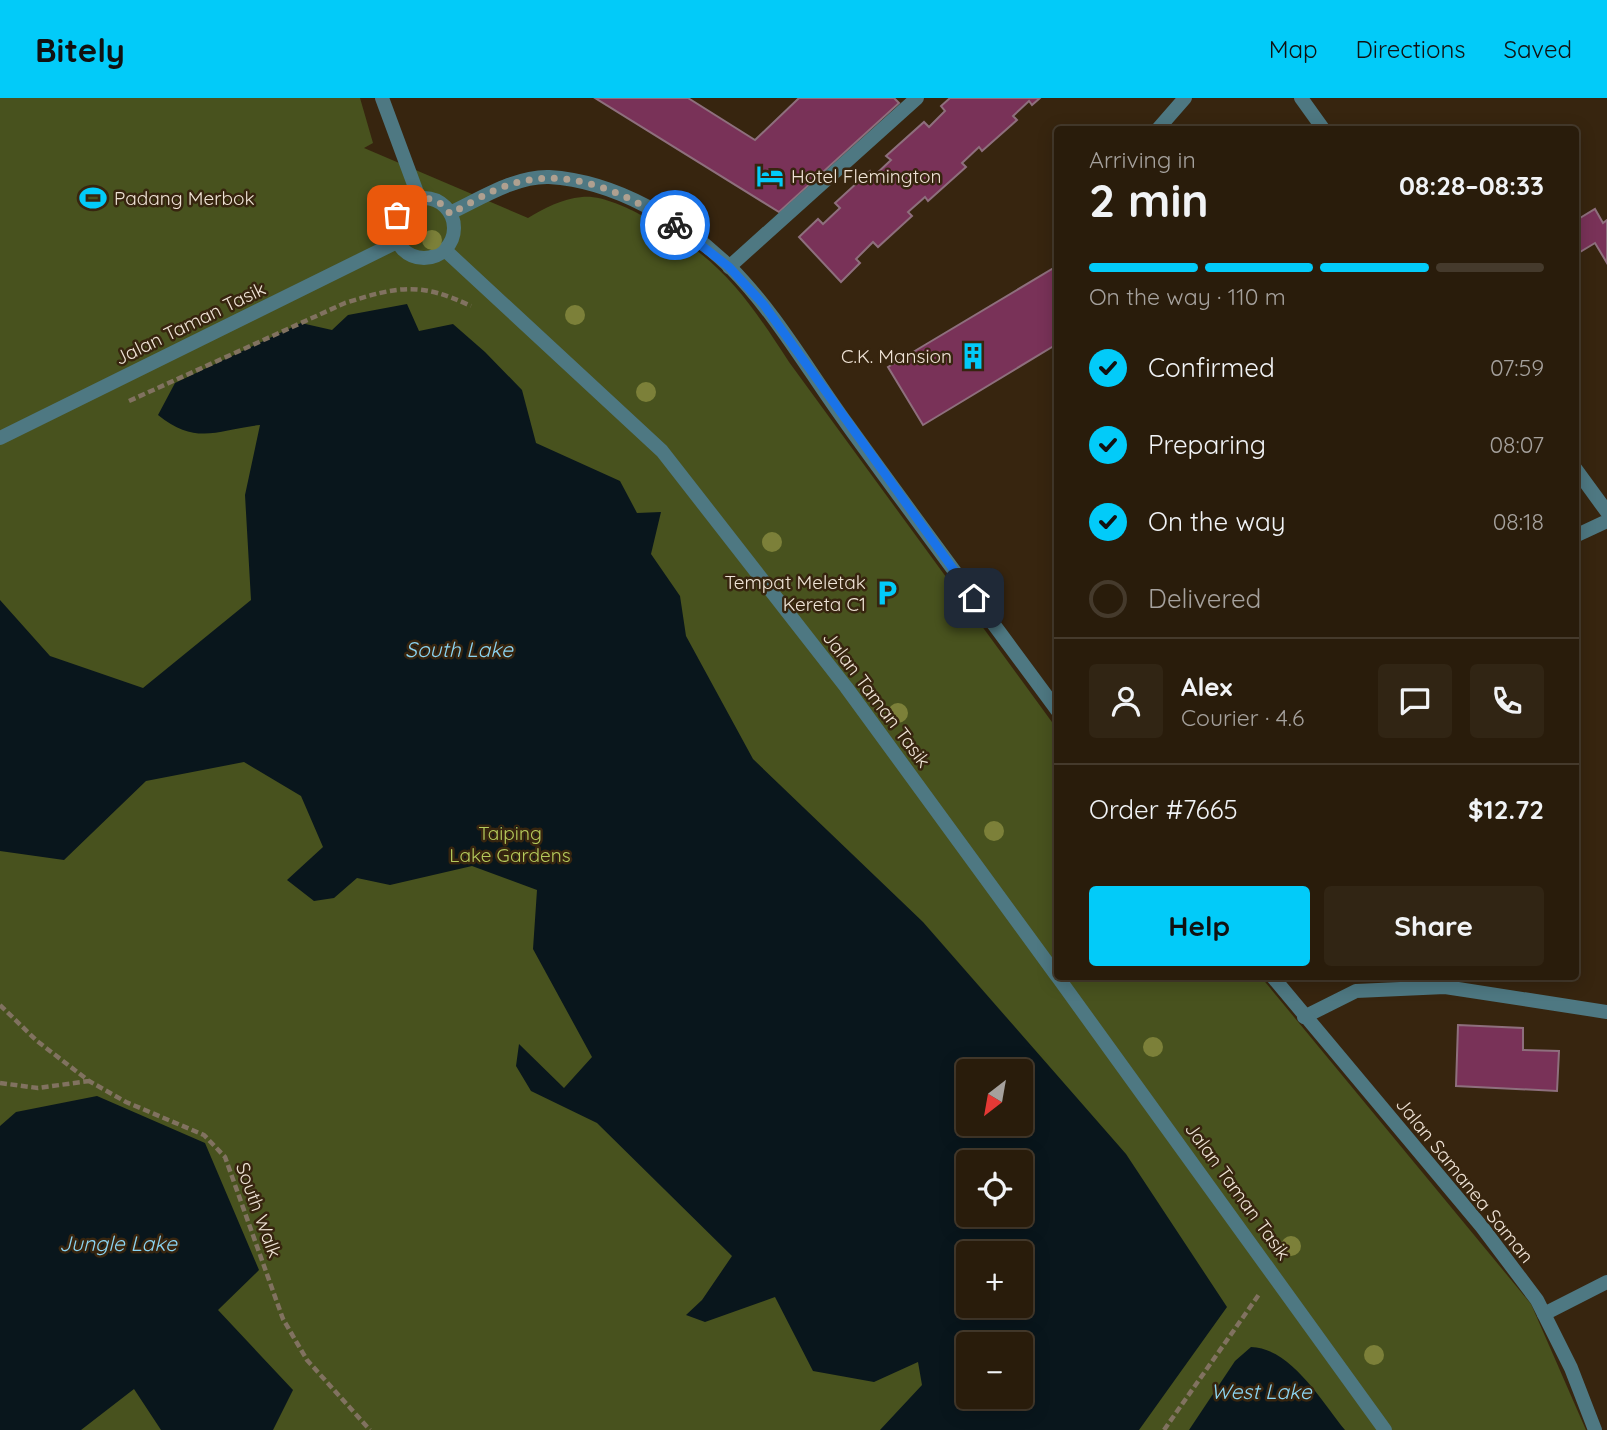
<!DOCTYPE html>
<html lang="en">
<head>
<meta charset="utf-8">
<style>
	body { margin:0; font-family:Quicksand,sans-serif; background:#312514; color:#f1f3f6; height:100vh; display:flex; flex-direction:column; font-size:26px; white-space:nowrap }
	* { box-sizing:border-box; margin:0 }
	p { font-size:23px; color:#a5a19d }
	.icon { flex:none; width:38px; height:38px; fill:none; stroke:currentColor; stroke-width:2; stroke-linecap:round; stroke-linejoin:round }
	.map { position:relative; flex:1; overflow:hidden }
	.side { position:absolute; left:1054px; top:28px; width:525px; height:854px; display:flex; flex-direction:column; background:#291c0b; border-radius:7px; box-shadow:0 4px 18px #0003,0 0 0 2px #453a2c }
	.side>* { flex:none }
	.needle { width:46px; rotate:211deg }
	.tools { position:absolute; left:956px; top:961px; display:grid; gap:14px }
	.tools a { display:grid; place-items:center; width:77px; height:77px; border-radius:7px; background:#291c0b; box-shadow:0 4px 18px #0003,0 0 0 2px #453a2c; font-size:35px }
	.pin { position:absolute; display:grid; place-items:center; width:60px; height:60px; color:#fff; margin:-30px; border-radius:14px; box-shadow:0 4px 10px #0006 }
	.courier { position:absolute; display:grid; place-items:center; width:70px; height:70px; margin:-35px; border:5px solid #1a73e8; border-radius:50%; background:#fff; color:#222; box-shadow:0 2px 9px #0007 }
	.summary em { font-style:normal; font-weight:800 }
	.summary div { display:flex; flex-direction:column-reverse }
	.summary { display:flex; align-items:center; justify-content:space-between; height:119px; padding:0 35px }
	h1 { font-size:46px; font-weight:800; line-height:52px }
	.bar { display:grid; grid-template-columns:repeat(4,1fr); gap:10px 7px; align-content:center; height:84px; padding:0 35px }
	.bar i { height:9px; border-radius:5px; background:#453a2c }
	.bar .active { background:#02cbf9 }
	.bar p { grid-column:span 4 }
	.line { display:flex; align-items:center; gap:18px; padding:0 35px; border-top:2px solid #453a2c }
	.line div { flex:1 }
	.round { display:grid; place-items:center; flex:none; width:74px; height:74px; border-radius:7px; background:#312514 }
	ol { padding:0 35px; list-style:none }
	li { display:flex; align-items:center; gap:21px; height:77px }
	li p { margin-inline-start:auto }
	li .icon { padding:7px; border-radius:50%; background:#02cbf9; color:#111; stroke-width:4 }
	li:last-child { color:#a5a19d }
	li i { width:38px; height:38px; border:4px solid #453a2c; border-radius:50% }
	.button { display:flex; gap:14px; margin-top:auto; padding:14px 35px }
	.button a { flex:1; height:80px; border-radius:7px; background:#02cbf9; color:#111; font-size:28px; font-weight:800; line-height:80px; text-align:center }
	.button a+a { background:#312514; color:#f1f3f6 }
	header { display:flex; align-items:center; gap:42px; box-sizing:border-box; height:98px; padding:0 35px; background:#02cbf9; color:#111 }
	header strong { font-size:33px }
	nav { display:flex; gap:38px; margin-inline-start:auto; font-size:24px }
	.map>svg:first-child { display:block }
</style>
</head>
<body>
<header>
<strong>Bitely</strong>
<nav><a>Map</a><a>Directions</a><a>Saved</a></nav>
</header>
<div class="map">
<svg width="1607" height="1332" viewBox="0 0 1607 1332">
	<rect width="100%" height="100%" fill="#37250f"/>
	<path fill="#48521e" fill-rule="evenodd" d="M0 0H360L373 45 364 50 528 120C545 110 561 101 582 99 601 97 626 109 643 118 718 159 743 193 789 264L1057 631V878L1261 879 1531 1206 1586 1332H0ZM968 973H1020V1026H968ZM968 1064H1020V1116H968ZM968 1155H1020V1208H968ZM968 1246H1020V1298H968Z"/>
	<path fill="#09161c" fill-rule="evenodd" d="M407 206 419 233 453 226 485 254 522 292 536 345 620 383 637 415 661 414 651 456 680 498 686 538 753 661 923 824 1126 1056 1227 1209 1139 1332H880L922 1287 918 1264 874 1284 813 1273 775 1199 705 1224 686 1217 702 1202 732 1158 597 1025 531 993 516 968 519 946 564 990 592 959 533 851 537 792 472 768 390 787 357 780 334 800 314 803 287 782 323 749 301 698 244 664 146 683 64 762 0 753V502L50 558 143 590 251 502 245 397 260 327C217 332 197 348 158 317L175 285 301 225 332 232 348 217ZM968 973H1020V1026H968ZM968 1064H1020V1116H968ZM968 1155H1020V1208H968ZM968 1246H1020V1298H968Z
		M97 998 205 1045 259 1172 218 1212 293 1292 273 1332H161L134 1291 81 1332H0V1028L16 1014Z
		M1251 1249C1291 1250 1322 1304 1345 1332H1189L1235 1263Z"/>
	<path fill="#793258" stroke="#8e6f7d" stroke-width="2" d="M595 0H688L755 42 799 0H894L899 5 779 114Z
		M950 0H1040L1032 7 1029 3 1013 18 1017 22 982 53 979 49 962 65 966 69 928 103 925 99 908 114 912 118 878 149 873 144 856 161 860 165 841 184 799 139 818 121 823 126 840 110 835 105 870 73 874 78 891 62 886 58 924 24 929 29 945 13 941 8Z
		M1595 111 1603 125 1607 122V165L1595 145 1575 157V123Z
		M1057 168V246L923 327 888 269Z
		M1458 927 1523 930V952L1559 953 1557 993 1456 988Z"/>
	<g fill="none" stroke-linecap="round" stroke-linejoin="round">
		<path stroke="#817260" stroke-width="4.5" stroke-dasharray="7 3.5" stroke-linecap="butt" d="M129 303 345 205C399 188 420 184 471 208
			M0 907 37 943 89 983 126 1004 204 1037 225 1059 283 1221 307 1262 370 1332
			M0 985 38 990 89 983
			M1164 1332 1260 1195"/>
		<path stroke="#4e7882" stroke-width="14" d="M729 169 917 0
			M1304 919 1356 893 1445 889 1607 914
			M1544 1216 1607 1184"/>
		<path stroke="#4e7882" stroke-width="14" d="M445 152 662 353 846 589 1057 878
			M0 340 397 144
			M1057 878 1385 1332"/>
		<path stroke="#4e7882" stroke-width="14" d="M1301 0 1324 32
			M1157 32 1185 0
			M1575 370 1607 414
			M1575 438 1607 423"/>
		<path stroke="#4e7882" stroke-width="14" d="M382 0 419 100
			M394 130a30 30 0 1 1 60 0a30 30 0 1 1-60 0Z
			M450 115C480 101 515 78 549 79 616 83 682 123 730 169 776 215 809 274 847 326 916 422 987 517 1057 612
			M1272 878 1482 1129 1537 1202 1571 1270 1595 1332"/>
	</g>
	<g fill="#7c8039">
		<circle cx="432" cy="142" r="10"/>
		<circle cx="575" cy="217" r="10"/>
		<circle cx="646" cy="294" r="10"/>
		<circle cx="772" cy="444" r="10"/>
		<circle cx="898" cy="615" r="10"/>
		<circle cx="994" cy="733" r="10"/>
		<circle cx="1153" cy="949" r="10"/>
		<circle cx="1291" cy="1148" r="10"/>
		<circle cx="1374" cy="1257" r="10"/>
	</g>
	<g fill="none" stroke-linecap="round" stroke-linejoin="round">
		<path stroke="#afa090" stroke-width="7" stroke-dasharray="0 12.6" d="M397 117C411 96 436 94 450 116 469 106 489 93 509 87 568 67 626 95 675 127"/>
		<path stroke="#1a73e8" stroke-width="9" d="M675 127 729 169 764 207 974 500"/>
	</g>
	<defs>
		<symbol id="hotel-bare" viewBox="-9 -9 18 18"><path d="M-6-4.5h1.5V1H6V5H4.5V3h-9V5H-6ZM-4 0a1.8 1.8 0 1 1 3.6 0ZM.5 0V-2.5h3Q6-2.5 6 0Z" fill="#02cbf9" stroke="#37250f" stroke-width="2.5" paint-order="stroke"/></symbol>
		<symbol id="stadium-bare" viewBox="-9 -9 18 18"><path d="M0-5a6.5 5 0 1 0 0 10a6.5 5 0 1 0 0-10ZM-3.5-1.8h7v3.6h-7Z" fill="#02cbf9" stroke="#37250f" stroke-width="2.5" paint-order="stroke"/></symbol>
		<symbol id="building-bare" viewBox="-9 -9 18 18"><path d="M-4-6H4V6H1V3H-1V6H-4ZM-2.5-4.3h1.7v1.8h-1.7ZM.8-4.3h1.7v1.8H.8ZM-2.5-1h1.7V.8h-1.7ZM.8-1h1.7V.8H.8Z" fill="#02cbf9" stroke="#37250f" stroke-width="2.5" paint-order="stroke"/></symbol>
		<symbol id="parking-bare" viewBox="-9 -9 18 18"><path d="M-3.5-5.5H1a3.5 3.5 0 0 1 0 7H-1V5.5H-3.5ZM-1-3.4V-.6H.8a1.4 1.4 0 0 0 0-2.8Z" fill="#02cbf9" stroke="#37250f" stroke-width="2.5" paint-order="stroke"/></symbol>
	</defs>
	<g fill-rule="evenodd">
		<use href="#hotel-bare" x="751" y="59" width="38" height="38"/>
		<use href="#stadium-bare" x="74" y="81" width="38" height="38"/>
		<use href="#building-bare" x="954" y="239" width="38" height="38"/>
		<use href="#parking-bare" x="868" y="476" width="38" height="38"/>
	</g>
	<g text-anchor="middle" stroke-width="5" stroke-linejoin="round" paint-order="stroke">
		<g font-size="19" fill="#efe3d6" stroke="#37250f" text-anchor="start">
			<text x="791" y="85">Hotel Flemington</text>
			<text x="114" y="107">Padang Merbok</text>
			<text x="952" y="265" text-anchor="end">C.K. Mansion</text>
			<text x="866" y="491" text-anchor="end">Tempat Meletak<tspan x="866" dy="22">Kereta C1</tspan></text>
		</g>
		<g font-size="19" fill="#efe3d6" stroke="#37250f">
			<text transform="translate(190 225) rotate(-26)" y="7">Jalan Taman Tasik</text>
			<text transform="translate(877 601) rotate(53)" y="7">Jalan Taman Tasik</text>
			<text transform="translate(1465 1082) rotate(51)" y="7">Jalan Samanea Saman</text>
			<text transform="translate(1238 1093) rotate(54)" y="7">Jalan Taman Tasik</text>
			<text transform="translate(259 1112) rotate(70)" y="7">South Walk</text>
		</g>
		<g font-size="19" fill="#b5cb5c" stroke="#37250f">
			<text x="510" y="742">Taiping<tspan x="510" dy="22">Lake Gardens</tspan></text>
		</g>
		<g font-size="21" font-style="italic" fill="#8cd5f3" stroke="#37250f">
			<text x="459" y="559">South Lake</text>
			<text x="118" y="1153">Jungle Lake</text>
			<text x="1261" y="1301">West Lake</text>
		</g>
	</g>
</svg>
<div class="tools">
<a><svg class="needle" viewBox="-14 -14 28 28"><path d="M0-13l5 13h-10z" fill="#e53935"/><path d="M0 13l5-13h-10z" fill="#a5a19d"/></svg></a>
<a><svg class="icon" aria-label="locate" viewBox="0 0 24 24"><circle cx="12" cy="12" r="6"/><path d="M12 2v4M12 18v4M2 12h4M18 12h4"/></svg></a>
<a>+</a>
<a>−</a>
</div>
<div class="pin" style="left:397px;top:117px;background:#ea580c"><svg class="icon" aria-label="bag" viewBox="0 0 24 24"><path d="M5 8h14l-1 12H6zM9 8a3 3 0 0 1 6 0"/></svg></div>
<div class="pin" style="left:974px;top:500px;background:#1f2937"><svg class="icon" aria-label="home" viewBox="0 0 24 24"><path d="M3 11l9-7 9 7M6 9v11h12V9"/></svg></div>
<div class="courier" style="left:675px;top:127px"><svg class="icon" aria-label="bike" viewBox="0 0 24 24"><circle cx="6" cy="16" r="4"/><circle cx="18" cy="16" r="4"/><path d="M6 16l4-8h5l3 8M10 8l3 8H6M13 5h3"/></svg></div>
<section class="side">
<div class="summary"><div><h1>2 min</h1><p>Arriving in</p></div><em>08:28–08:33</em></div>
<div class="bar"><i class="active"></i><i class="active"></i><i class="active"></i><i></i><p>On the way · 110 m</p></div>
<ol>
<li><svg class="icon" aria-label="check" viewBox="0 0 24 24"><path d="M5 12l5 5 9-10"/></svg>Confirmed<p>07:59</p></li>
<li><svg class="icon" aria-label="check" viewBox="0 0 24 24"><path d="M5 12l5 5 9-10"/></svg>Preparing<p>08:07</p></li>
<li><svg class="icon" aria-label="check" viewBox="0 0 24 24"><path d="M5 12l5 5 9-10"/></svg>On the way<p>08:18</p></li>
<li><i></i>Delivered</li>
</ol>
<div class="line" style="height:126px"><a class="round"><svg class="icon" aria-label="person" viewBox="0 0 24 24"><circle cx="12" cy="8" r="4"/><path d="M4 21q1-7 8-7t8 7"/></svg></a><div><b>Alex</b><p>Courier · 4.6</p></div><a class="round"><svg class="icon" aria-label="chat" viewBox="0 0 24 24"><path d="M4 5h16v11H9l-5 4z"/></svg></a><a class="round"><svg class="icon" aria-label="phone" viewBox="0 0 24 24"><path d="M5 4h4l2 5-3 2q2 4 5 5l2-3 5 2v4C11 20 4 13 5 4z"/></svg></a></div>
<div class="line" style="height:91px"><div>Order #7665</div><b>$12.72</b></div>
<div class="button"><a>Help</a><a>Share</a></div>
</section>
</div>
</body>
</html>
